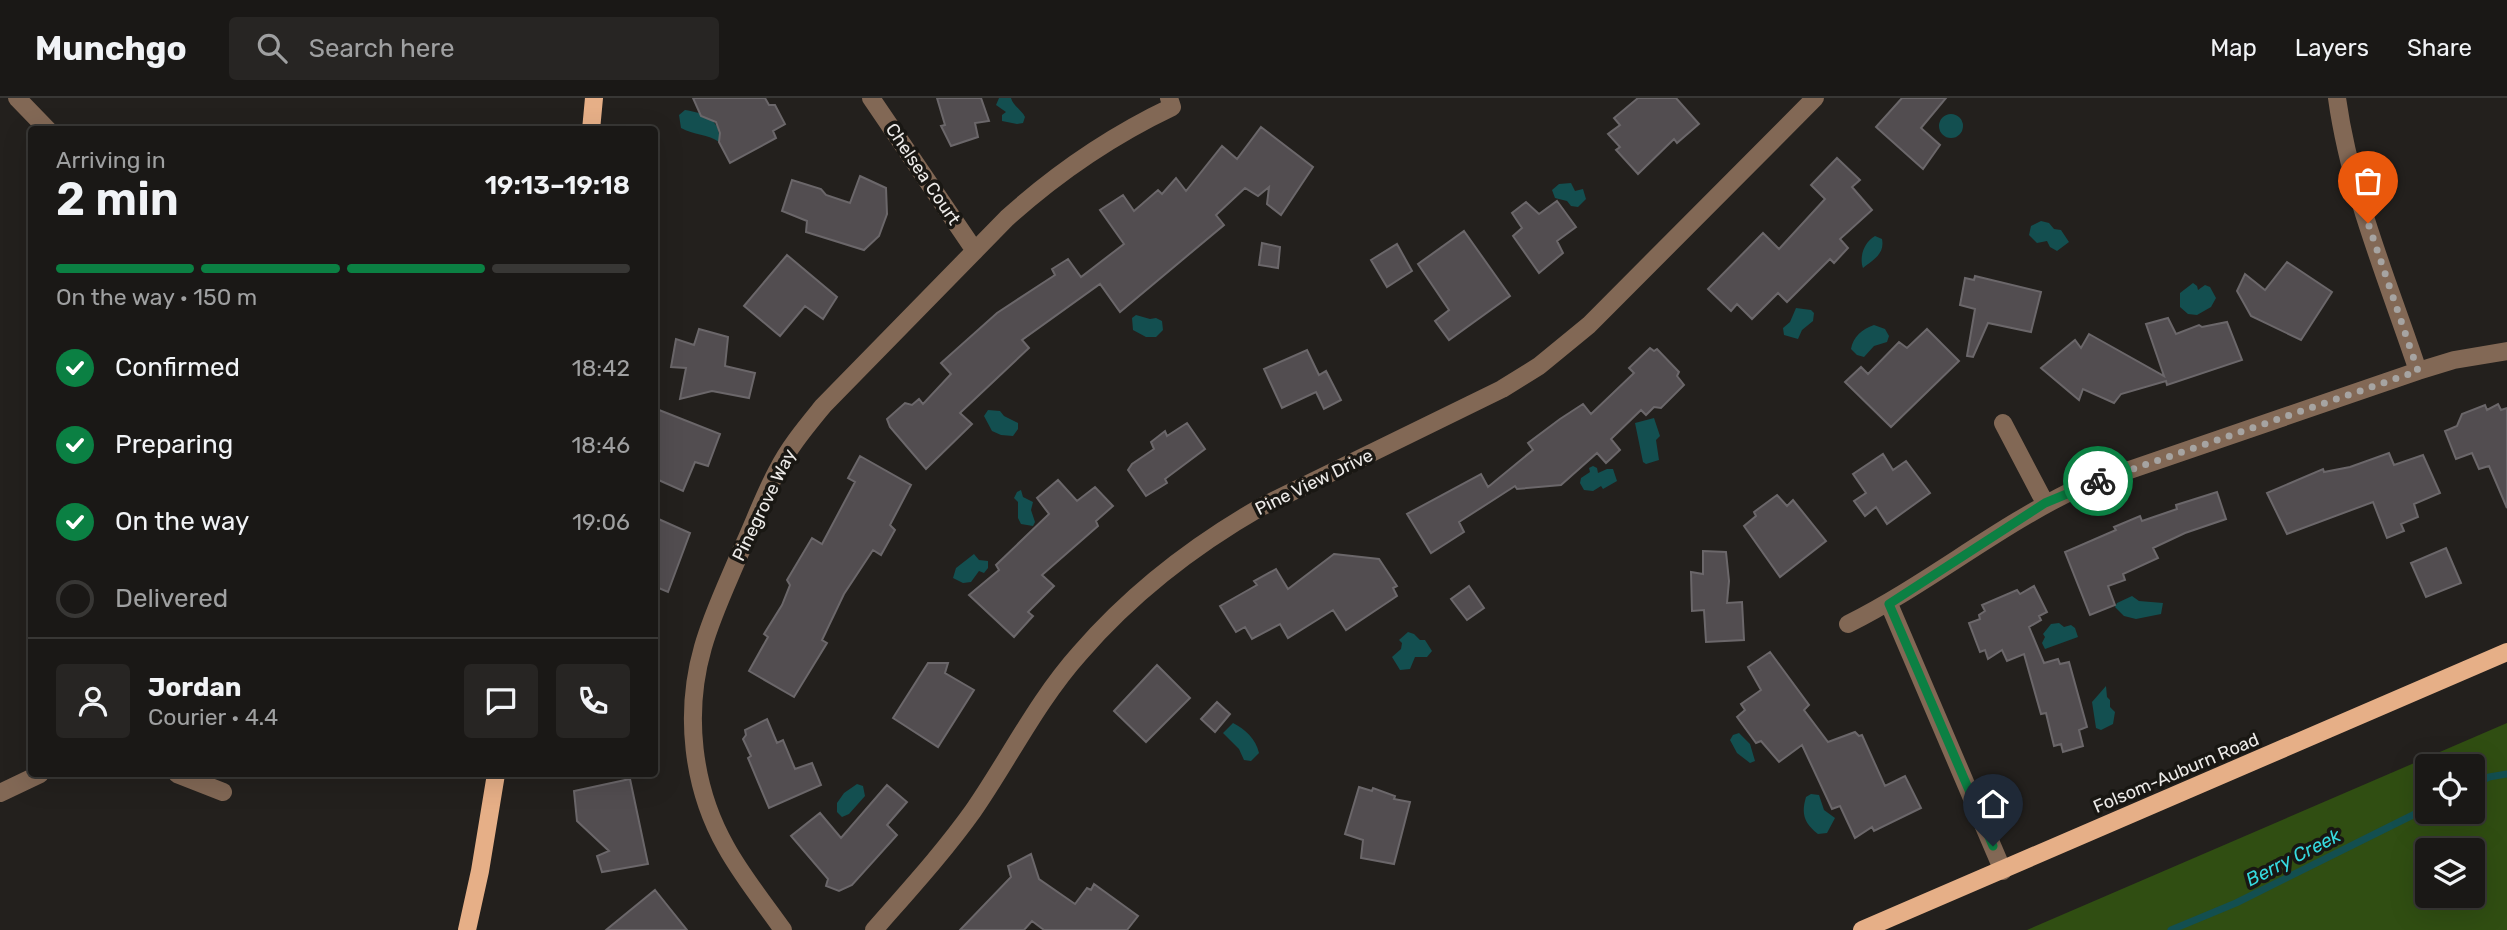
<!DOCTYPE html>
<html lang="en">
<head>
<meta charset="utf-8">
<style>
	body { margin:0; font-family:Rubik,sans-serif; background:#272523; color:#f1f3f6; height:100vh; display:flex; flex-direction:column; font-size:26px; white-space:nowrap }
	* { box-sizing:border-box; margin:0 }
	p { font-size:23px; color:#9fa0a1 }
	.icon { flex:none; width:38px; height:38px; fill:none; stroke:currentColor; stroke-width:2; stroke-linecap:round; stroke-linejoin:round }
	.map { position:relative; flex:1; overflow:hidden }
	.sheet { position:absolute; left:28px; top:28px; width:630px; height:651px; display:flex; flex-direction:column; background:#1a1816; border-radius:7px; box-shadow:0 7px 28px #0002,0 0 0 2px #383735 }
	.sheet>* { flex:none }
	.tools { position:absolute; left:2415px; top:656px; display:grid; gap:14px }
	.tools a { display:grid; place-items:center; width:70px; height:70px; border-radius:7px; background:#1a1816; box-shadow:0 7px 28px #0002,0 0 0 2px #383735; font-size:35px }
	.pin { position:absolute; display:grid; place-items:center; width:60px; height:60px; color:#fff; margin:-72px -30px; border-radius:50% 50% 50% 0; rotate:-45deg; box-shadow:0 0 7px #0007 }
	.pin .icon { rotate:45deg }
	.courier { position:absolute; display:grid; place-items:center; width:70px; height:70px; margin:-35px; border:5px solid #0b8043; border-radius:50%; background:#fff; color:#222; box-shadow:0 2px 9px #0007 }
	.headline em { font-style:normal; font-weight:600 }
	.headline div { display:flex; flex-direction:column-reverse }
	.headline { display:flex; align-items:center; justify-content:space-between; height:119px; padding:0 28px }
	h1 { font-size:46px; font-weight:600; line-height:52px }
	.bar { display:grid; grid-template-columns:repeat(4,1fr); gap:10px 7px; align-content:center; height:84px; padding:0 28px }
	.bar i { height:9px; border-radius:5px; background:#383735 }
	.bar .on { background:#0b8043 }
	.bar p { grid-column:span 4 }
	.line { display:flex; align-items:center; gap:18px; padding:0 28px; border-top:2px solid #383735 }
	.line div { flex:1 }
	.round { display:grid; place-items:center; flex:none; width:74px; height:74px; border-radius:7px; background:#272523 }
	ol { padding:0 28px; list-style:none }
	li { display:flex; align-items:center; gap:21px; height:77px }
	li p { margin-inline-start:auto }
	li .icon { padding:7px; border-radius:50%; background:#0b8043; color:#fff; stroke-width:4 }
	li:last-child { color:#9fa0a1 }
	li i { width:38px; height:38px; border:4px solid #383735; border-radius:50% }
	header { display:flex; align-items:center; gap:42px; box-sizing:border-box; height:98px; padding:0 35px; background:#1a1816; border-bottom:2px solid #383735 }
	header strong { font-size:33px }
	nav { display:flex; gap:38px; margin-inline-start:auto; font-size:24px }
	.search { width:490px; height:63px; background:#272523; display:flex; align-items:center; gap:18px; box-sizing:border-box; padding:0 24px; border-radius:7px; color:#9fa0a1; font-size:26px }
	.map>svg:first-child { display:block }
</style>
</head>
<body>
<header>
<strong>Munchgo</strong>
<div class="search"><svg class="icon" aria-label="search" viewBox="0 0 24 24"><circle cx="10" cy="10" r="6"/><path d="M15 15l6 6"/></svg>Search here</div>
<nav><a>Map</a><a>Layers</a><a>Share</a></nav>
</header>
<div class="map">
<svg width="2507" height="832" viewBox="0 0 2507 832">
	<rect width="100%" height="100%" fill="#23201d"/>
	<path fill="#304e12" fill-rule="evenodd" d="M2507 625V832H2027ZM2427 668H2473V714H2427ZM2427 752H2473V798H2427Z"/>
	<path fill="#134f50" d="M999 0H1011C1013 8 1022 12 1025 19L1023 25 1017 26 1002 23V17L1006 14 996 7Z
		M685 12C704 15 722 22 719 44 709 36 693 37 681 30L679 17Z
		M1939 28a12 12 0 1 1 24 0a12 12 0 1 1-24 0Z
		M1571 85 1575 93 1583 91 1586 101 1578 109 1571 108 1567 103 1555 100 1552 92 1559 86Z
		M2041 123 2049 125 2054 131 2061 132 2069 144 2057 153 2050 149 2047 143 2037 145 2029 137 2031 128Z
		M1875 138 1882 141C1885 156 1873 162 1863 170 1859 159 1864 144 1875 138Z
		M2193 185 2197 188 2198 192 2205 187 2210 189 2216 200 2211 209 2197 217 2188 216 2180 209V195Z
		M1796 210 1811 212 1814 215 1813 223 1802 232 1798 241 1784 237 1783 230 1790 224Z
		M1136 217 1150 221 1156 220 1162 223 1163 232 1156 239H1146L1133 232 1132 220Z
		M1874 227 1885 231 1889 238 1887 244 1874 248 1864 259 1857 257 1851 251C1853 239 1862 231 1874 227Z
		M988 312 1000 313 1004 318 1018 325V331L1013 338 1001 337 992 333 984 318Z
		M1654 320 1660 338 1656 342 1659 362 1646 366 1643 364 1635 325Z
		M1593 368 1597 370 1598 375 1607 371H1613L1617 383 1603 391 1601 388 1593 393 1584 392 1580 385 1581 380 1590 374 1589 370Z
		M1021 392 1023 399 1033 404 1031 412 1035 424 1033 428 1021 426 1018 420V404L1014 400 1017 394Z
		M974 456 979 462 988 463V470L984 475 979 473 971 484 963 485 953 480 956 470Z
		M2132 498 2139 503 2163 505 2161 516 2136 521 2124 518 2115 509 2117 505Z
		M2059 525 2064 529 2071 527 2075 530 2078 539 2045 551 2042 545 2045 539 2043 536 2051 526Z
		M1408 534 1414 536 1420 542H1425L1432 553 1427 559H1415L1410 571 1400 572 1392 559 1401 551 1402 545 1399 542Z
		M2106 588 2107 599 2110 602V609L2115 614 2113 626 2101 632 2096 630 2092 604Z
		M1233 625C1245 631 1256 641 1259 655L1251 663 1244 662 1239 651 1223 635Z
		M1739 635 1750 646 1755 663 1750 665 1737 655 1730 642 1733 637Z
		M857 686 863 688 865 698 849 716 842 719 837 714V705L844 695Z
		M1811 696 1819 697 1824 712 1835 720 1827 735 1818 736C1804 725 1801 716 1806 699Z"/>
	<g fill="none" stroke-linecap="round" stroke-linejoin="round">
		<path stroke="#134f50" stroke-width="7" d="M2473 687 2489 679 2507 676
			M2171 832 2236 805 2427 710"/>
	</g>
	<path fill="#524d50" stroke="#6b676a" stroke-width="2" d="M693 0H765L769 7H775L785 26 773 33 776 40 730 65 719 44 720 35 716 24 701 18Z
		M937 0H981L989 23 975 25 978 39 951 48 941 28 945 27Z
		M1638 0H1676L1699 26 1677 45 1674 41 1638 76 1616 52 1620 49 1608 36 1620 27 1614 20Z
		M1902 0H1946L1921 30 1940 47 1923 71 1876 29Z
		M1261 29 1313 69 1281 117 1267 106 1269 89 1258 98 1245 90 1216 117 1224 127 1120 214 1100 186 1022 242 1029 250 960 315 972 326 926 371 890 329 887 321 905 305 912 307 919 301 923 306 951 276 941 265 997 215 1055 177 1052 171 1068 161 1081 179 1124 146 1100 112 1123 97 1134 113 1158 92 1162 96 1176 80 1186 93 1222 48 1237 61Z
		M1837 60 1860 82 1852 89 1872 112 1840 141 1848 150 1834 165 1830 161 1787 204 1778 195 1752 221 1737 206 1731 213 1708 191 1763 135 1779 151 1825 101 1811 87Z
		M860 78 886 90 887 116 879 138 864 152 806 134 807 123 782 113 792 82 821 91 826 97 850 105Z
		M1557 103 1576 129 1557 143 1563 155 1539 175 1513 138 1522 130 1512 115 1526 104 1539 116Z
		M1464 133 1510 198 1449 242 1435 223 1449 212 1418 166Z
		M1262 145 1280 149 1278 170 1259 167Z
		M1397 146 1412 173 1387 189 1371 162Z
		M787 157 837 199 823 221 805 208 780 238 744 208Z
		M2287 164 2332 194 2301 242 2251 218 2237 193 2245 176 2265 192Z
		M1975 178 2041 194 2031 234 1988 225 1973 259 1967 258 1975 211 1960 207 1965 180 1974 182Z
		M2168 220 2176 236 2199 227 2202 229 2227 224 2242 262 2167 287 2166 283 2121 296 2114 305 2083 291 2079 302 2041 270 2075 242 2081 250 2089 236 2164 278 2146 226Z
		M699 231 728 239 725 268 755 275 749 300 712 293 680 301 686 270 671 269 676 241 694 247Z
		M1927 231 1959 263 1891 329 1845 284 1861 269 1868 276 1899 244 1907 250Z
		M1650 250 1654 253 1657 251 1679 274 1677 278 1684 287 1661 310 1654 309 1646 317 1641 312 1611 341 1620 352 1606 365 1597 355 1561 387 1517 391 1515 388 1459 424 1464 434 1431 455 1407 416 1481 376 1488 389 1533 352 1528 345 1560 321 1583 306 1591 316 1634 275 1629 270Z
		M1307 252 1319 277 1326 273 1341 302 1324 311 1316 294 1282 310 1264 271Z
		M2498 306 2501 312 2507 310V410L2489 368 2479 371 2472 355 2456 361 2445 333 2457 328 2462 316 2485 307 2487 312Z
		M654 310 720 336 708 368 695 364 683 393 654 380Z
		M1187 325 1205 351 1165 381 1167 385 1146 398 1128 372 1132 366 1154 351 1151 344 1165 333 1167 338Z
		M2389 355 2394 367 2423 357 2440 395 2414 406 2418 419 2401 426 2404 433 2387 440 2373 404 2287 436 2267 395 2323 371 2324 374 2350 369Z
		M1883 356 1893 372 1906 363 1930 395 1887 426 1876 409 1865 418 1854 403 1866 395 1853 376Z
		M860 358 911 387 890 427 895 432 881 457 873 452 844 496 822 542 827 545 794 599 749 573 768 539 764 536 782 507 790 487 787 482 812 440 822 446 855 384 848 380Z
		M1058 382 1077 403 1095 389 1113 408 1096 423 1098 428 1042 477 1054 488 1028 514 1033 518 1014 539 969 497 999 472 996 467 1049 416 1037 400Z
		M2217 394 2226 421 2185 435 2153 450 2158 460 2123 476 2125 482 2108 488 2115 507 2090 517 2065 454 2116 432 2114 429 2140 418 2142 423 2177 411 2176 407Z
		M1777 397 1787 408 1793 402 1826 443 1780 479 1744 428 1756 418 1754 414Z
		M654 419 690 435 668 494 654 488Z
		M2446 450 2461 485 2426 499 2411 465Z
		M1703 453 1726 454 1729 483 1727 505 1742 504 1744 542 1706 544 1704 512 1692 513 1691 474 1703 476Z
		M1334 456 1379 461 1397 488 1393 490 1397 498 1346 532 1333 512 1288 540 1280 526 1252 541 1245 529 1236 534 1220 508 1257 487 1254 483 1276 471 1288 491Z
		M1469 488 1484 510 1467 522 1451 501Z
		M2034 488 2047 514 2039 518 2041 522 2029 529 2044 565 2058 561 2060 566 2069 564 2087 629 2079 632 2083 648 2063 654 2061 646 2054 648 2046 615 2041 616 2024 556 2007 563 2002 552 1988 561 1985 552 1980 554 1969 525 1980 521 1979 517 1985 513 1982 507 2017 492 2020 496Z
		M1770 554 1809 607 1804 612 1828 644 1855 634 1859 638 1862 637 1885 688 1905 678 1921 710 1874 733 1872 729 1855 740 1840 708 1832 711 1802 647 1779 664 1761 643 1756 645 1737 619 1745 612 1741 606 1761 592 1748 569Z
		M928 565H948L945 575 974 592 938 649 893 620Z
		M1157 567 1190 600 1146 644 1114 613Z
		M1217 604 1230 616 1215 634 1201 621Z
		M767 621 777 645 783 642 795 671 812 665 821 687 769 710 748 660 751 658 743 641 746 637 745 632Z
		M630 681 648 766 602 774 597 758 609 753 577 723 574 693Z
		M887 687 907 704 887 727 897 737 852 787 839 793 826 788 828 781 791 738 820 715 841 740Z
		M1359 689 1372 693 1373 690 1395 698 1394 701 1410 704 1394 766 1361 760 1363 742 1345 736Z
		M1031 756 1039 781 1075 806 1087 790 1091 792 1094 786 1138 818 1127 832H1044L1032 823 1024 832H960L1011 779 1008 768Z
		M655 792 687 832H606Z"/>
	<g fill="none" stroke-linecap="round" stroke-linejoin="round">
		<path stroke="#826855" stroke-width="18" d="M17 0 48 32
			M871 0 975 153
			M2337 0C2350 94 2388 183 2418 273
			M2003 325 2045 405
			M1889 506 2003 773
			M1848 526C1928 486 1999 427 2080 389L2418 273 2454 262 2507 253
			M177 676 223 694
			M0 695 40 676
			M783 832C764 805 742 778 726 749 692 689 684 615 703 549 712 517 727 486 740 455 753 428 763 399 777 373 789 349 806 329 823 308L1007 120C1058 74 1111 38 1172 9L1169 0
			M874 832C908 793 943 755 973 713 1009 661 1037 603 1080 555 1132 495 1193 448 1261 409L1502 291 1539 268 1589 227 1815 0"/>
		<path stroke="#e6af87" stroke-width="18" d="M591 32 594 0
			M467 832 480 773 496 676
			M1862 832 2507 554"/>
	</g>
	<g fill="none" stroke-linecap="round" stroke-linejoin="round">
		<path stroke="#a6a4a2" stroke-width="7" stroke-dasharray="0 12.6" d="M2098 383 2418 273 2368 125"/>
		<path stroke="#0b8043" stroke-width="9" d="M1993 748 1889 506 2045 405 2098 383"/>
	</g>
	<g text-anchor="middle" stroke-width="7" stroke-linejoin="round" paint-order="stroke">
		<g font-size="18" fill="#edebe9" stroke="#191713">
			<text transform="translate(923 76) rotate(56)" y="6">Chelsea Court</text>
			<text transform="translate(1314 384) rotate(-26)" y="6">Pine View Drive</text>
			<text transform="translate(764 407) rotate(-64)" y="6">Pinegrove Way</text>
			<text transform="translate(2176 675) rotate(-23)" y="6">Folsom-Auburn Road</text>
		</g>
		<g font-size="19" font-style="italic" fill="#36dadf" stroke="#191713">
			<text transform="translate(2293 759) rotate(-27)" y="7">Berry Creek</text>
		</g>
	</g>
</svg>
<div class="tools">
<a><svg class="icon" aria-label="locate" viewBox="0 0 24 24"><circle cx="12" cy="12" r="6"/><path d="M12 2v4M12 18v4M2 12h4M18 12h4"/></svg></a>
<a><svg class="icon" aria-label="layers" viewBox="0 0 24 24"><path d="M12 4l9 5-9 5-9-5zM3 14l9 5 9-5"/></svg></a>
</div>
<div class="pin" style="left:2368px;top:125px;background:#ea580c"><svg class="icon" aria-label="bag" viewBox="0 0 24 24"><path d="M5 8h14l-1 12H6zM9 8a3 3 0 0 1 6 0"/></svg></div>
<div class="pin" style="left:1993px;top:748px;background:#1f2937"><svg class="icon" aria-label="home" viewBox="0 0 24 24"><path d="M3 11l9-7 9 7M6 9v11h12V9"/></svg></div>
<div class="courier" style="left:2098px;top:383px"><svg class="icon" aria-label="bike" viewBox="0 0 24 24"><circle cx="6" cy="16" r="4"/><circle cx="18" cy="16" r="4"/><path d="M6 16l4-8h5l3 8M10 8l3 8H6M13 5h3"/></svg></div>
<section class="sheet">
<div class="headline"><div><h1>2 min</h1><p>Arriving in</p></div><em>19:13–19:18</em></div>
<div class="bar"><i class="on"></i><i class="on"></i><i class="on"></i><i></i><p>On the way · 150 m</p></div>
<ol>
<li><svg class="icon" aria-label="check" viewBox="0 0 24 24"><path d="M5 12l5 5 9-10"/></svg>Confirmed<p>18:42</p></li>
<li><svg class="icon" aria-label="check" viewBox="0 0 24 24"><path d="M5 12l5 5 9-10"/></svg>Preparing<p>18:46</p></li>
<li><svg class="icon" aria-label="check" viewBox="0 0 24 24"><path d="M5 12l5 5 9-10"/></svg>On the way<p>19:06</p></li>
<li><i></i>Delivered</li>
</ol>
<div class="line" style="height:126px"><a class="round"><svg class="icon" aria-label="person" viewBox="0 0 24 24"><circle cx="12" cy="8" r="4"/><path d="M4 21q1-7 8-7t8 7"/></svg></a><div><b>Jordan</b><p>Courier · 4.4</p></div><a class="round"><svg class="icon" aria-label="chat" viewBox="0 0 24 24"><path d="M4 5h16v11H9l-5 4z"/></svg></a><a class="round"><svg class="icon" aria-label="phone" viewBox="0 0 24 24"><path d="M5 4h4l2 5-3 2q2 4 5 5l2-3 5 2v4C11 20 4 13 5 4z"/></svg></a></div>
</section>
</div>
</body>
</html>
